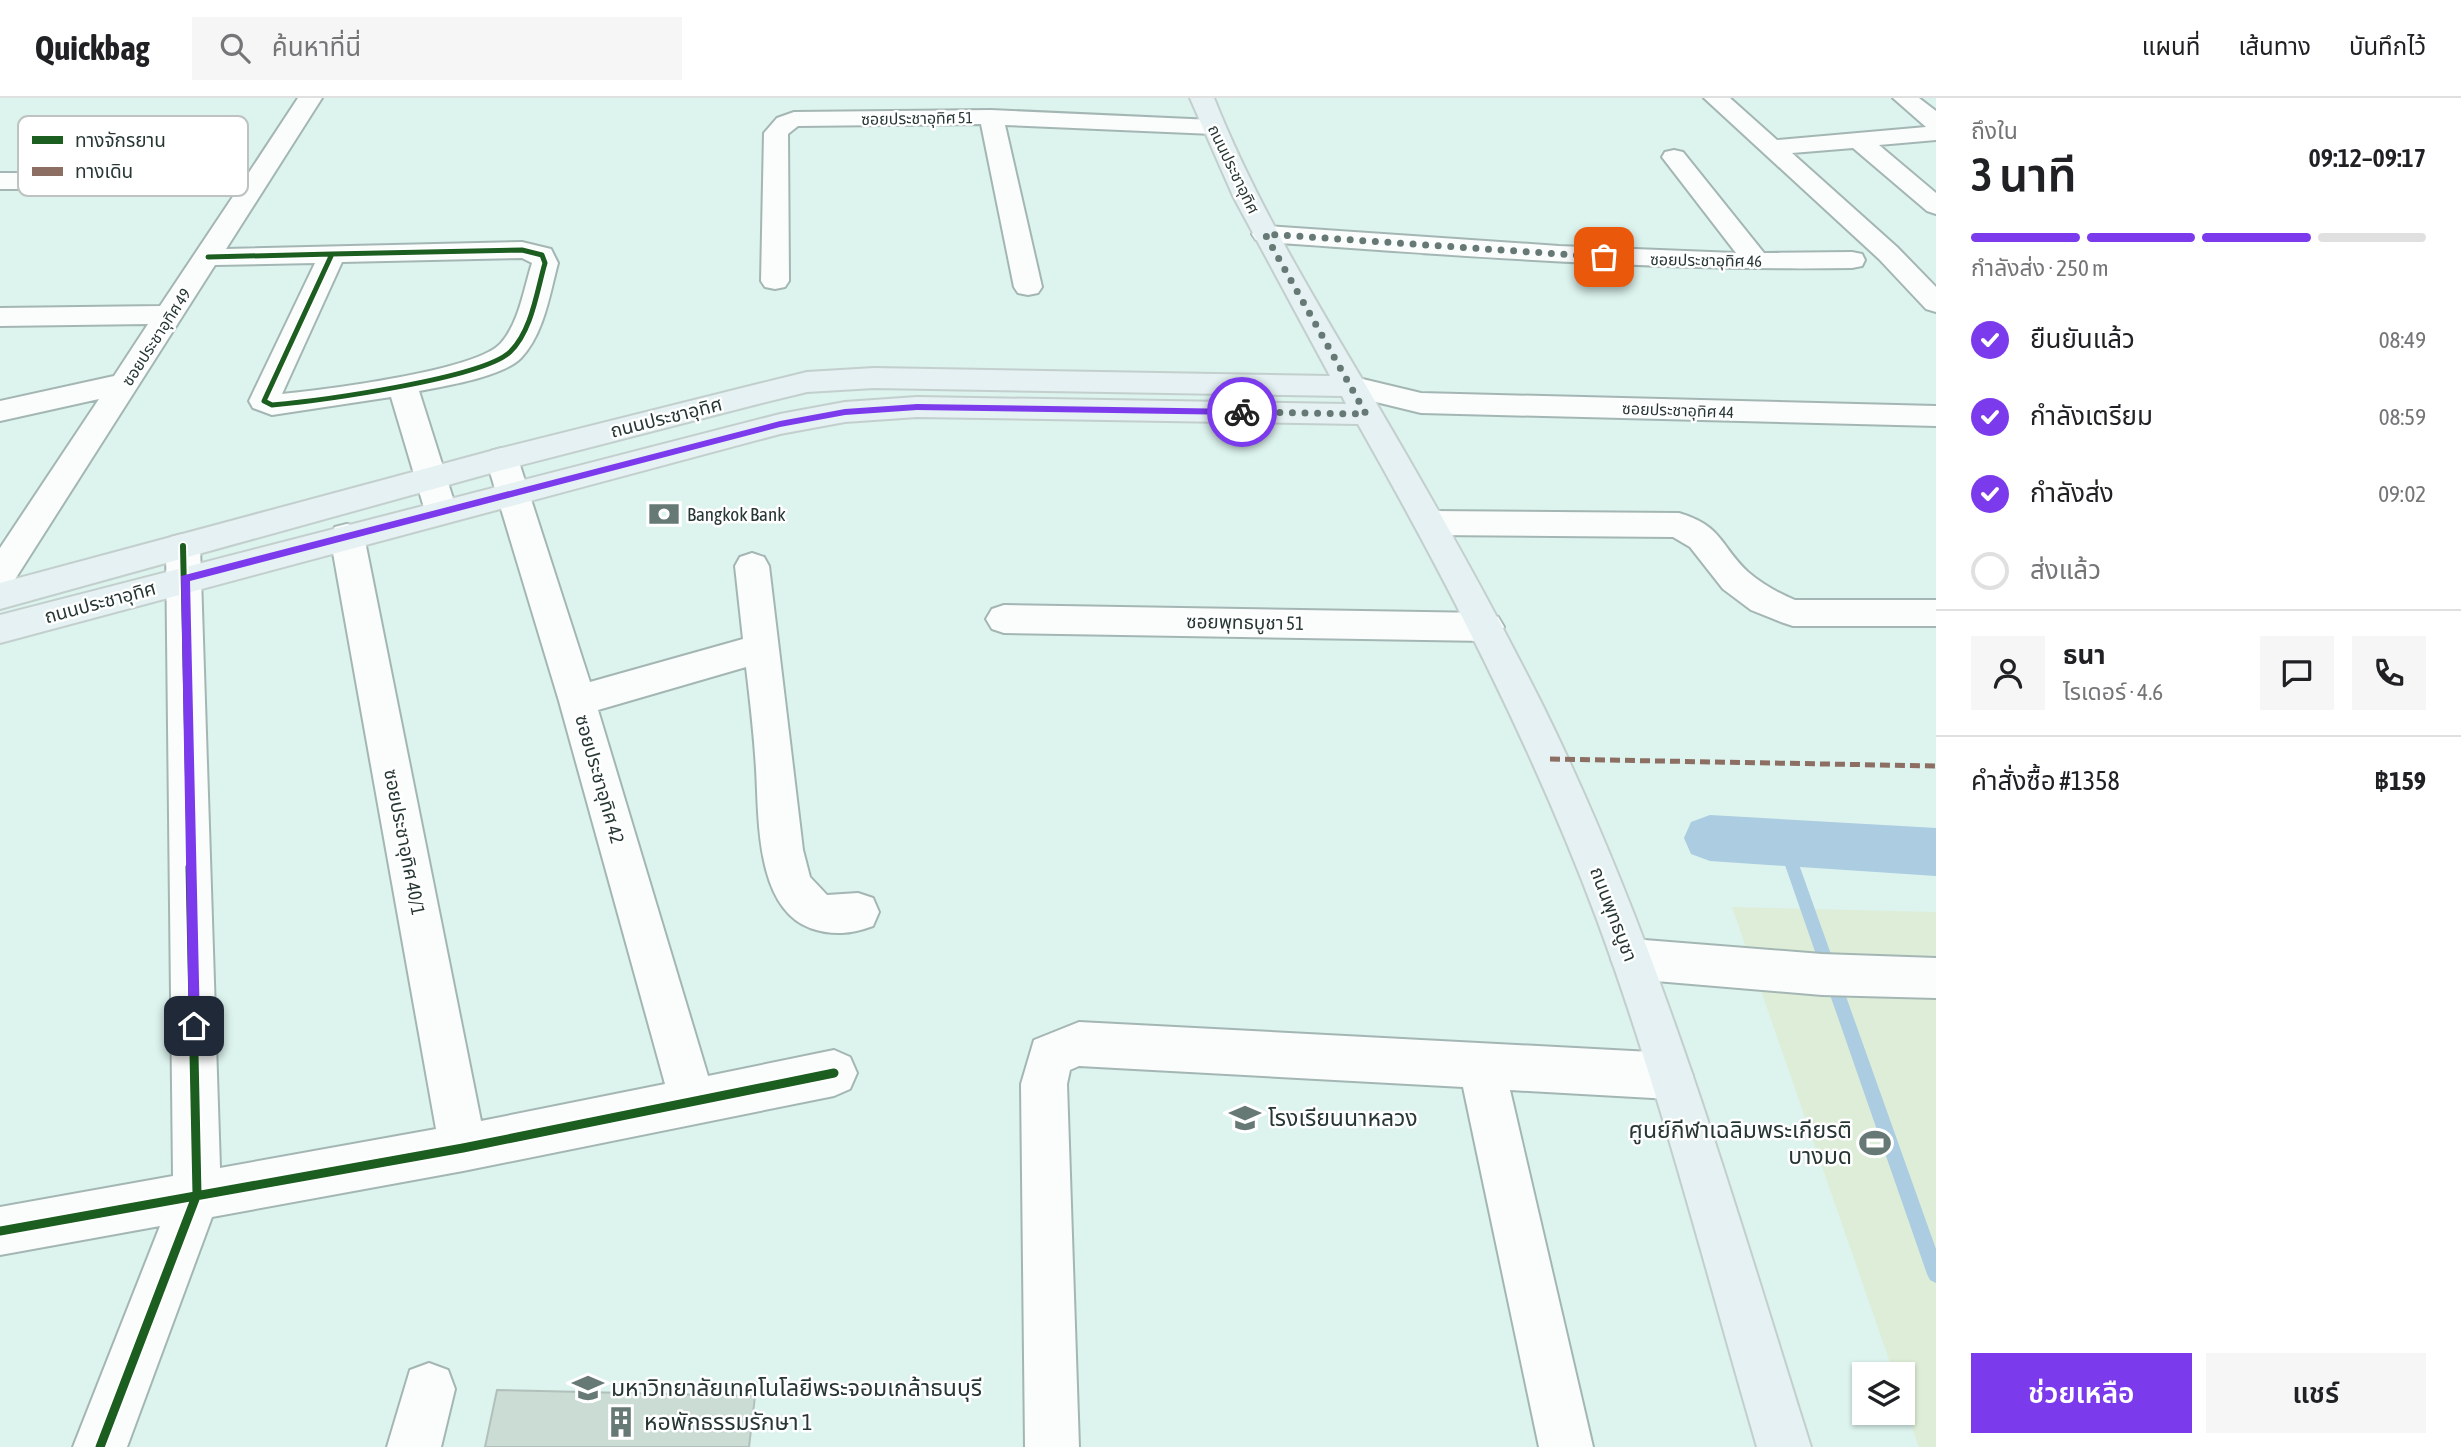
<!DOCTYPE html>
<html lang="th">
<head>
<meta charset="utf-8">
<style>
	body { margin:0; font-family:"Asap Condensed","Noto Sans Thai",sans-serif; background:#f6f6f6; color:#202124; height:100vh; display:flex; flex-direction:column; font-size:26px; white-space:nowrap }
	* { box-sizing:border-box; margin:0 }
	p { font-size:23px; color:#757577 }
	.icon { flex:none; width:38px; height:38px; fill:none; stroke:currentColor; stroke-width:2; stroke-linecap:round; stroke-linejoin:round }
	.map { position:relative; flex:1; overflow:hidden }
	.sheet { display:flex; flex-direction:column; background:#fff; width:525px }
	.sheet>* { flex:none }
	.fabs { position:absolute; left:1852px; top:1264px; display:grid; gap:14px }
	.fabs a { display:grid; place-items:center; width:63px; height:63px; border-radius:0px; background:#fff; box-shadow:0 2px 5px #0004; font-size:35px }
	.pin { position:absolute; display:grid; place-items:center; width:60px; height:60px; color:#fff; margin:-30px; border-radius:14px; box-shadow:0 4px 10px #0006 }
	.courier { position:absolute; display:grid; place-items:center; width:70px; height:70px; margin:-35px; border:5px solid #7c3aed; border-radius:50%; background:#fff; color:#222; box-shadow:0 2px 9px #0007 }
	.overview em { font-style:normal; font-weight:600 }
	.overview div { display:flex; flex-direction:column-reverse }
	.overview { display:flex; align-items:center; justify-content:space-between; height:119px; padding:0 35px }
	h1 { font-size:46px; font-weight:600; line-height:52px }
	.bar { display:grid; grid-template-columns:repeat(4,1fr); gap:10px 7px; align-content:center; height:84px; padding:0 35px }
	.bar i { height:9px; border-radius:5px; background:#e0e0e0 }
	.bar .selected { background:#7c3aed }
	.bar p { grid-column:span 4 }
	.line { display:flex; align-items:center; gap:18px; padding:0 35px; border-top:2px solid #e0e0e0 }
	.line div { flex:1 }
	.round { display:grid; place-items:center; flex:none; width:74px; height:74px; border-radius:0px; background:#f6f6f6 }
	ol { padding:0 35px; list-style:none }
	li { display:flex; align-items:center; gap:21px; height:77px }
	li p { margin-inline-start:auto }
	li .icon { padding:7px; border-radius:50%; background:#7c3aed; color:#fff; stroke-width:4 }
	li:last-child { color:#757577 }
	li i { width:38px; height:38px; border:4px solid #e0e0e0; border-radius:50% }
	.action { display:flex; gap:14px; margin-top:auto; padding:14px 35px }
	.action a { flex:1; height:80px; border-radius:0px; background:#7c3aed; color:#fff; font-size:28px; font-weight:600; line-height:80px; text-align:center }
	.action a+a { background:#f6f6f6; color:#202124 }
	header { display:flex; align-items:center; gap:42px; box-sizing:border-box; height:98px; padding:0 35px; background:#fff; border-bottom:2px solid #e0e0e0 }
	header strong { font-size:33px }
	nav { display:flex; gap:38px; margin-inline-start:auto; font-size:24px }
	.search { width:490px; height:63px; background:#f6f6f6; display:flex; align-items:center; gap:18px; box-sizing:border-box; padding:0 24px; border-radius:0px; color:#757577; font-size:26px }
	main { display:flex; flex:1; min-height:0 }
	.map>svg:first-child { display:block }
</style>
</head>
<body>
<header>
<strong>Quickbag</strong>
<div class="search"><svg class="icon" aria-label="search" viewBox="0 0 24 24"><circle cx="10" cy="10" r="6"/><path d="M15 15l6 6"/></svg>ค้นหาที่นี่</div>
<nav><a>แผนที่</a><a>เส้นทาง</a><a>บันทึกไว้</a></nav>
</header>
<main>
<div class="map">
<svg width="1936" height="1349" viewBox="0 0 1936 1349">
	<rect width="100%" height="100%" fill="#dcf3ee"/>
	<path fill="#deedd8" d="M1732 809 1936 814V1349H1919L1902 1301V1276H1894Z"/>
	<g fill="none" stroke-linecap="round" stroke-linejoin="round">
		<path fill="#abcce1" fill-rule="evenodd" d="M1784 738 1789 739 1791 744 1936 1151V1185L1930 1182 1927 1176 1777 744 1779 739Z"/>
		<path fill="#abcce1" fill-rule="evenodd" d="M1710 717 1936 730V778L1710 763 1691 756 1684 740 1691 724Z"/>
	</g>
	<path fill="#cadcd3" stroke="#b1c0ba" stroke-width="2" d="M497 1292 755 1298 749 1349H485Z"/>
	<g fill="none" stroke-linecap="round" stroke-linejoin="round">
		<defs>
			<path id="minor" d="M298 0H322L226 151 522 144 551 151 558 165C550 195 544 236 521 260 502 279 445 288 419 293L457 413 453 421 441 425 429 421 425 413 391 299 272 317 253 310 249 303 315 165 215 167 12 486 0 490V450L99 301 0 323V303L114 278 148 226 0 228V210L160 208 238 91H0V75L248 76ZM522 160 532 165C524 190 519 225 501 245 477 273 323 292 282 296L342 164Z
				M1704 0H1730L1777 42 1926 29 1893 0H1919L1936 13V42L1879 47 1936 95V116L1927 113 1853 50 1792 55 1897 149 1936 189V214L1926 211 1879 161Z
				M991 12 1213 22 1221 24 1225 29 1221 34 1213 36 1005 27 1042 189 1038 195 1028 197 1018 195 1014 189 981 26 798 28 788 36 789 183 785 189 775 191 765 189 761 183 764 35 777 20 794 14Z
				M1674 52 1683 54 1764 155 1852 154 1862 156 1865 162 1862 168 1852 170C1656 173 1461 158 1265 144L1256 142 1252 136 1256 130 1265 128 1559 148 1736 155 1662 59 1665 54Z
				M1350 278 1421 295 1936 308V328L1421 315 1339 295 1335 288 1339 281Z
				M502 350 513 353 518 361 590 584 743 541 735 468 740 459 752 455 764 459 769 468 803 752 810 779 827 797 858 795 873 800 879 814 873 828C851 836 833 838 810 830 755 809 759 719 756 671 754 636 750 603 746 569L598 612 708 978 834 952 850 959 857 975 850 991 834 998 463 1073 212 1119 127 1349H73L160 1128 0 1157V1109L173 1078 166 448 171 439 183 436 195 439 200 448 220 1070 436 1031 330 438 335 429 347 426 359 429 364 438 481 1023 665 986 559 603 486 361 491 353Z
				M1431 413 1679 415C1723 428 1720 448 1748 474 1762 486 1778 495 1795 502H1936V528H1793L1781 524 1751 512 1723 491 1690 449 1673 439 1431 437 1419 433 1415 425 1419 417Z
				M1004 507 1486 515 1498 519 1504 529 1498 539 1486 543 1004 535 992 531 986 521 992 511Z
				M1632 841 1822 856 1936 860V900L1822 897 1632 881 1617 875 1611 861 1617 847Z
				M1079 924 1670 955 1686 962 1693 978 1686 994 1670 1001 1510 992 1593 1349H1539L1463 989 1079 968 1070 972 1067 986 1079 1349H1025L1021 986 1034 942Z
				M429 1265 448 1272 455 1291 441 1349H387L410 1272Z"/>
			<path id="major" d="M1190 0H1214C1257 108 1319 208 1378 308 1436 407 1492 506 1543 608 1660 845 1732 1098 1811 1349H1757C1705 1172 1660 992 1596 819 1532 648 1448 485 1358 326L917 319 845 324 780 336 0 545V517L780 316 845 304 917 299 1346 306 1342 298 874 290 807 294 758 306 502 372 0 511V485L502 350 758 286 807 274 874 270 1330 278 1233 98Z"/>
		</defs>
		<use href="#minor" stroke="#a4b6b3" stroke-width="4"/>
		<use href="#major" stroke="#c3cfcc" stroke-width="4"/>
		<use href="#minor" fill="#fafdfc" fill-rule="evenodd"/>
		<use href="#major" fill="#e5f1f2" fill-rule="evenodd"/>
		<path stroke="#8d6e63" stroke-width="5" stroke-dasharray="10 5" stroke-linecap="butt" d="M1550 661 1936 668"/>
		<defs>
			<path id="cycleway-far2" d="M522 152 542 157 545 165C537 192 532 233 510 254 481 281 317 303 272 307L264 303 332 156Z
				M208 159 332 156"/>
			<path id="cycleway-far1" d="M183 448 190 771"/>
			<path id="cycleway" d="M0 1133 463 1050 834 975
				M100 1349 197 1096 190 769"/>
		</defs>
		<use href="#cycleway-far2" stroke="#fff" stroke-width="8"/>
		<use href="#cycleway-far1" stroke="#fff" stroke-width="10"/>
		<use href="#cycleway" stroke="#fff" stroke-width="13"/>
		<use href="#cycleway-far2" stroke="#1b5e20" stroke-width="5"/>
		<use href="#cycleway-far1" stroke="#1b5e20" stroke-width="6"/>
		<use href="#cycleway" stroke="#1b5e20" stroke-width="9"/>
	</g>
	<path fill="#7c3aed" d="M917 306 1242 311 1247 314 1242 317 917 312 845 317 780 329 190 483 200 928 198 933H189L181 478 780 323 845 311Z"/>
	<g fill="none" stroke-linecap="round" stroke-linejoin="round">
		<path stroke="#667975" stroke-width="7" stroke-dasharray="0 12.6" d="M1242 314 1366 316 1265 136 1604 159"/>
	</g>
	<defs>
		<symbol id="bank-bare" viewBox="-9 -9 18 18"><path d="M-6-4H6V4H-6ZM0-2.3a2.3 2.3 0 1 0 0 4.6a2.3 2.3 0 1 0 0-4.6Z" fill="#667975" stroke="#fff" stroke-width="2.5" paint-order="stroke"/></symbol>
		<symbol id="school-bare" viewBox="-9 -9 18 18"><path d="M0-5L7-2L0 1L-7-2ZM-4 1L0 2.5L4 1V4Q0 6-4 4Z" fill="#667975" stroke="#fff" stroke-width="2.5" paint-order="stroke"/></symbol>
		<symbol id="stadium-bare" viewBox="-9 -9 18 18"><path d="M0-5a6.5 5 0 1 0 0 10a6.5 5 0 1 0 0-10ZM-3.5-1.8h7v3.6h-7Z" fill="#667975" stroke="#fff" stroke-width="2.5" paint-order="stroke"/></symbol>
		<symbol id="university-bare" viewBox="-9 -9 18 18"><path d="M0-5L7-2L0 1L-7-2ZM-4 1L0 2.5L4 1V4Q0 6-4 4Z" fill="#667975" stroke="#fff" stroke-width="2.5" paint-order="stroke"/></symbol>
		<symbol id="building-bare" viewBox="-9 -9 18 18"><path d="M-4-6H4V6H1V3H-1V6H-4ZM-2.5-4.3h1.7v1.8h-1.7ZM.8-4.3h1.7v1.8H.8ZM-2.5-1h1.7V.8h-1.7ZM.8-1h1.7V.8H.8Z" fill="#667975" stroke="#fff" stroke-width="2.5" paint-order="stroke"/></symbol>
	</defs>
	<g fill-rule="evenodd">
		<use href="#bank-bare" x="642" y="394" width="44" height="44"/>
		<use href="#school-bare" x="1223" y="998" width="44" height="44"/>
		<use href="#stadium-bare" x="1853" y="1023" width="44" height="44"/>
		<use href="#university-bare" x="566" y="1268" width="44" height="44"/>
		<use href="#building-bare" x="599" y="1302" width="44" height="44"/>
	</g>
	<g text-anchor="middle" stroke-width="5" stroke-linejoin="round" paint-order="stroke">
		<g font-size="16" fill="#273734" stroke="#fff">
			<text transform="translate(917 20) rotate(-1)" y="6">ซอยประชาอุทิศ 51</text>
			<text transform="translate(1234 71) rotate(64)" y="6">ถนนประชาอุทิศ</text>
			<text transform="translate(1706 162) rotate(1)" y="6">ซอยประชาอุทิศ 46</text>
			<text transform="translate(156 239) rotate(-57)" y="6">ซอยประชาอุทิศ 49</text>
			<text transform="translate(1678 312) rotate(2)" y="6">ซอยประชาอุทิศ 44</text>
		</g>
		<g font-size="19" fill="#273734" stroke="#fff">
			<text transform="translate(666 319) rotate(-14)" y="7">ถนนประชาอุทิศ</text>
			<text transform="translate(100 504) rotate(-15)" y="7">ถนนประชาอุทิศ</text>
			<text transform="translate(1245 524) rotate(1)" y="7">ซอยพุทธบูชา 51</text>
			<text transform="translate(600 681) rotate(74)" y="7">ซอยประชาอุทิศ 42</text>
			<text transform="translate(405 744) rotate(79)" y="7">ซอยประชาอุทิศ 40/1</text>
			<text transform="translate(1614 816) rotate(69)" y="7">ถนนพุทธบูชา</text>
		</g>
		<g font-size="19" fill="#273734" stroke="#fff" text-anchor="start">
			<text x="687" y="423">Bangkok Bank</text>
		</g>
		<g font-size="23" fill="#273734" stroke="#fff" text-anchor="start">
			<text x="1268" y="1028">โรงเรียนนาหลวง</text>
			<text x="1852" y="1040" text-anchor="end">ศูนย์กีฬาเฉลิมพระเกียรติ<tspan x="1852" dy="26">บางมด</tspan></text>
			<text x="611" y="1298">มหาวิทยาลัยเทคโนโลยีพระจอมเกล้าธนบุรี</text>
			<text x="644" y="1332">หอพักธรรมรักษา 1</text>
		</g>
	</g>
	<rect x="18" y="18" width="230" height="80" rx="10" fill="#fff" stroke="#bec3c2" stroke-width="2"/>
	<rect x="32" y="38" width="31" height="8" fill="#1b5e20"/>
	<rect x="32" y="69" width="31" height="9" fill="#8d6e63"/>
	<g font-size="19" fill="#273734">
		<text x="75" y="49">ทางจักรยาน</text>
		<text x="75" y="80">ทางเดิน</text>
	</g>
</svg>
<div class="fabs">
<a><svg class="icon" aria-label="layers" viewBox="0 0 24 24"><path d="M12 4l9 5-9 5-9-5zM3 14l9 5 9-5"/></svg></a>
</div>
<div class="pin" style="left:1604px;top:159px;background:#ea580c"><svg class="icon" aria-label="bag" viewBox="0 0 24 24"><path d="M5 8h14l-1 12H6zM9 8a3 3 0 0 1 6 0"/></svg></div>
<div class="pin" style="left:194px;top:928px;background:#1f2937"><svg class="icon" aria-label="home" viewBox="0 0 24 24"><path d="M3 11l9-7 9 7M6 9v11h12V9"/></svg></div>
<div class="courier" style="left:1242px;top:314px"><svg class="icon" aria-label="bike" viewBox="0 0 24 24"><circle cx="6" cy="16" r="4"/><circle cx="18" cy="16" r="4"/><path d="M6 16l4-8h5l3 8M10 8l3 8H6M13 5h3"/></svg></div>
</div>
<section class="sheet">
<div class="overview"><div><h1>3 นาที</h1><p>ถึงใน</p></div><em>09:12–09:17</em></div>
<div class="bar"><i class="selected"></i><i class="selected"></i><i class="selected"></i><i></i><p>กำลังส่ง · 250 m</p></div>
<ol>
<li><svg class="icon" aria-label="check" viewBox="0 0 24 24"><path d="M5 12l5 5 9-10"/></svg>ยืนยันแล้ว<p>08:49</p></li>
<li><svg class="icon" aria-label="check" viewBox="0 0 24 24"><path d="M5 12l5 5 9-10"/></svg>กำลังเตรียม<p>08:59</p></li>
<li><svg class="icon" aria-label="check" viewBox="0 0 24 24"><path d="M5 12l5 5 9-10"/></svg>กำลังส่ง<p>09:02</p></li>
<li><i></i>ส่งแล้ว</li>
</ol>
<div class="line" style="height:126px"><a class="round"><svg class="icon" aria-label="person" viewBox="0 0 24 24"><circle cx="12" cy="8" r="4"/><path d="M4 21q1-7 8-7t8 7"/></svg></a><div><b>ธนา</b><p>ไรเดอร์ · 4.6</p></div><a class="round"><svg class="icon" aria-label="chat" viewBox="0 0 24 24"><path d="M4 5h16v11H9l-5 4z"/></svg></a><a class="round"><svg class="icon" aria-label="phone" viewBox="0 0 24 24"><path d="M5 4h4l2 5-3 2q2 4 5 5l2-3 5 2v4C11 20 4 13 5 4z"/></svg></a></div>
<div class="line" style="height:91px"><div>คำสั่งซื้อ #1358</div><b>฿159</b></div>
<div class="action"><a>ช่วยเหลือ</a><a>แชร์</a></div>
</section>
</main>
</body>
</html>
